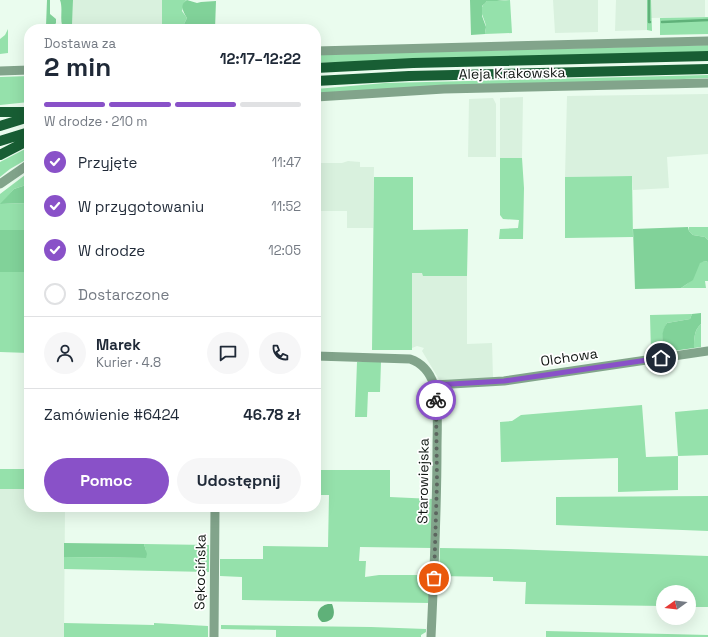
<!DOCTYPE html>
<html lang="pl">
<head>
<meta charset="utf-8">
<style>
	body { margin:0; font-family:"Space Grotesk",sans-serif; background:#f6f6f7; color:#1f2937; height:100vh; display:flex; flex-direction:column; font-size:15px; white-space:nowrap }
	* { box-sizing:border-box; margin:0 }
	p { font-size:13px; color:#747a83 }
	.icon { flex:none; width:22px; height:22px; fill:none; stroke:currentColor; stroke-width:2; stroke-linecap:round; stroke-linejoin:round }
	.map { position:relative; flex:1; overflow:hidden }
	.details { position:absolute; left:24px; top:24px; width:297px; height:488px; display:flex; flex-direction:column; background:#fff; border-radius:16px; box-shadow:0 4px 16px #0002 }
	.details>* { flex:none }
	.needle { width:26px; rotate:255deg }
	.buttons { position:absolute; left:656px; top:585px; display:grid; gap:8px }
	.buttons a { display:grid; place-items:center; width:40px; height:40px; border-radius:50%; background:#fff; box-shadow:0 4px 16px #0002; font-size:20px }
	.pin { position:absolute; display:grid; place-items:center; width:34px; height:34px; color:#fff; margin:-17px; border:2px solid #fff; border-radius:50%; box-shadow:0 1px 4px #0007 }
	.courier { position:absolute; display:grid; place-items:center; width:40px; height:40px; margin:-20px; border:3px solid #8951c8; border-radius:50%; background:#fff; color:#222; box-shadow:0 1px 5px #0007 }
	.head em { font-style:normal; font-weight:600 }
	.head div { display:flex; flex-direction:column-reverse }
	.head { display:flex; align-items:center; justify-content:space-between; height:68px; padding:0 20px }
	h1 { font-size:26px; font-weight:600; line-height:30px }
	.bar { display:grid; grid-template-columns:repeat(4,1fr); gap:6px 4px; align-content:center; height:48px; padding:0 20px }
	.bar i { height:5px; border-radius:3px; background:#e0e1e3 }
	.bar .current { background:#8951c8 }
	.bar p { grid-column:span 4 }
	.line { display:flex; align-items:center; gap:10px; padding:0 20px; border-top:1px solid #e0e1e3 }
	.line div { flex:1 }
	.round { display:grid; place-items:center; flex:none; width:42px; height:42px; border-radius:21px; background:#f6f6f7 }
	ol { padding:0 20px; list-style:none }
	li { display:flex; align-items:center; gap:12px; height:44px }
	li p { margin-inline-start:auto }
	li .icon { padding:4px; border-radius:50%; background:#8951c8; color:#fff; stroke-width:4 }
	li:last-child { color:#747a83 }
	li i { width:22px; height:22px; border:2px solid #e0e1e3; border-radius:50% }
	.button { display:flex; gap:8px; margin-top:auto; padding:8px 20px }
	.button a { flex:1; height:46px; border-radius:24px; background:#8951c8; color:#fff; font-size:16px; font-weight:600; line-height:46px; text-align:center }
	.button a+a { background:#f6f6f7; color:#1f2937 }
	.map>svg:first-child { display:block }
</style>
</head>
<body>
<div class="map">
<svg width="708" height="637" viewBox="0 0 708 637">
	<rect width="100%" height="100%" fill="#eafcee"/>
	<path fill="#d9f1de" d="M73 0H162V29H72Z
		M553 0H598V32L555 33Z
		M616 0H647V30L615 31Z
		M651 0H705V17L651 18Z
		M708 94V154L667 157 669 188 633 190 632 176 565 177 567 96Z
		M523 97 522 158H500V98Z
		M493 98 496 104V157H468L469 99Z
		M348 161 360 162V167H374L373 228H347V211H316V163H342Z
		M423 272V276H467V344L492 343 493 378 440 381 422 351 424 348 417 346 412 348V273Z
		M0 489H29V507H65L64 637H0Z"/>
	<path fill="#95e1ab" d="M162 0H187L185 1 182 11 187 18 184 24 185 29H162Z
		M510 0 512 33 485 34C485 32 486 30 486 28 486 18 475 10 487 1H497Z
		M647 0H651L652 31 647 30Z
		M708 17V34L660 35V18Z
		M8 29V53L0 54V39L5 35Z
		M708 45V52L316 63V55Z
		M708 75V78L316 94V89L385 83Z
		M29 76V102L0 105V77Z
		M29 147V158L10 169 0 177V162Z
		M500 158H522L524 188 523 239H499L500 229 518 228 519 220 503 219 500 215Z
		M29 172V184L14 189 1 204 29 203V230H0V194Z
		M632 176 633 237 565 238V177Z
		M374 177H413V230L468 229 467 276H423L422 273H412V350H372Z
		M689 227H708V240L705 237 693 235 689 231Z
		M705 261 708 262V281H705L706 288H681C697 279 692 275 700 262Z
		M0 272H29V353L0 352Z
		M692 314 690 319 667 323C662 332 661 341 666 352L651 353 650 315Z
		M701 324V347L694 348C694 339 694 330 701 324Z
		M357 362H381L380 392H368L367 417H355Z
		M642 405 646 457 678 456 675 412 708 409V455L678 456V490L618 492V458L501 462 500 422 512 421 521 415Z
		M0 469H29V489H0Z
		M319 470H390V497L433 499 432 548 360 547 359 561H366L365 577 379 575H426V582L431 583 430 603 242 600V577L220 576V559H263V546L328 547 329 495H320Z
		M708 496V531L556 525V497Z
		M144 544 209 545V572L64 569V557L145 558 146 551Z
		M440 548 508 549 708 556V607H689V592H663V606L525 604 526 582 493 581V577L439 576Z
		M64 623 154 625V623L208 626V637H64Z
		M221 625 371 627 426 629V632L421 635V637H276V630L221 629Z
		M546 631 708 635V637H546Z"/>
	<path fill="#81d299" d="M47 0H50V14L56 19V23L54 26H46Z
		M60 0H73L72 26 62 25C60 17 63 8 60 0Z
		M187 0 197 3 201 2 216 1 215 29H185L184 24 187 18C183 11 179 5 187 0Z
		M470 0H506L497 1H487L482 6V16L486 27 485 34 471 35Z
		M29 184V203L0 204 14 189Z
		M688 227 689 231 693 235 705 237 708 240V262L705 261 700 263 693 280 681 288 635 289 633 229Z
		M0 230H29V272H0Z
		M701 313V324C694 330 694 339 694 348L666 352C661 342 661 331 667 323L690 319 692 314Z
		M64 543 144 544 147 554 146 558 64 557Z"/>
	<path fill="#5fb179" d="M328 604H332C336 614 334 622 322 622 314 616 318 606 328 604Z"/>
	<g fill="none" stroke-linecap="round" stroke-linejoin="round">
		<path stroke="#5fb179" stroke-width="2.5" d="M649 0V22H650
			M662 22 708 20"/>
		<path stroke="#82a48b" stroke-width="9" d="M316 51 708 41
			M0 71 29 70
			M316 97 444 89 708 83
			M0 184 29 164
			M316 356 410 359C422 363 430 373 434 385 439 401 437 430 437 448 437 511 434 574 431 637
			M434 385 504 381 708 351
			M214 637 215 507"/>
		<path stroke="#185e34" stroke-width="10" d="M316 68 413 63 708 56
			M316 81 409 76 708 69
			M0 112H29
			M0 126 29 117
			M0 141 29 132
			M0 155 29 140"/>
	</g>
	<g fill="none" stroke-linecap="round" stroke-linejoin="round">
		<path stroke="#5c665f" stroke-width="4" stroke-dasharray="0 7.2" d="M434 578 437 482 436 400"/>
		<path stroke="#8951c8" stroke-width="5" d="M436 400 434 385 504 381 661 358"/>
	</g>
	<g text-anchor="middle" stroke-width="3.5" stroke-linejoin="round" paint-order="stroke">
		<g font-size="14" fill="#101612" stroke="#fff">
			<text transform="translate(512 73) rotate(-1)" y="5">Aleja Krakowska</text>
			<text transform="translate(569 357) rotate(-8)" y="5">Olchowa</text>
			<text transform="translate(423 481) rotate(-89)" y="5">Starowiejska</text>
			<text transform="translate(200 572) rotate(-89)" y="5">Sękocińska</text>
		</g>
	</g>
</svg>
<div class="buttons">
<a><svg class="needle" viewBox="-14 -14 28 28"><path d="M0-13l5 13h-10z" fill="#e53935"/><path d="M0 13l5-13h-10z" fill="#747a83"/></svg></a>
</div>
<div class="pin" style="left:434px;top:578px;background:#ea580c"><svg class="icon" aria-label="bag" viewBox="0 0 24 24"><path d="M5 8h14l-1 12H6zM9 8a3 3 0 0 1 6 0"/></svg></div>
<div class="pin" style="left:661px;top:358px;background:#1f2937"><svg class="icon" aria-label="home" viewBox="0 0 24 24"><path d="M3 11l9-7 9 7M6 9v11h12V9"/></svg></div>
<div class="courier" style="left:436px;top:400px"><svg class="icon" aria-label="bike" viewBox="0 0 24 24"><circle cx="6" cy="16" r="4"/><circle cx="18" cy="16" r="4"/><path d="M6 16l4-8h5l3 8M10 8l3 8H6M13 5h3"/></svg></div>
<section class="details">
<div class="head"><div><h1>2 min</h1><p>Dostawa za</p></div><em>12:17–12:22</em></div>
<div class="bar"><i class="current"></i><i class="current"></i><i class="current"></i><i></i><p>W drodze · 210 m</p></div>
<ol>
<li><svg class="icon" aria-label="check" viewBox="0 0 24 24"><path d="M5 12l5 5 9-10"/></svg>Przyjęte<p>11:47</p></li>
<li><svg class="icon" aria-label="check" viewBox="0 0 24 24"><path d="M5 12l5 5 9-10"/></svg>W przygotowaniu<p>11:52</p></li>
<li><svg class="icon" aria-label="check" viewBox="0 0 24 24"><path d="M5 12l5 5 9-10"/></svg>W drodze<p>12:05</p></li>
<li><i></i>Dostarczone</li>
</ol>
<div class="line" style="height:72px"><a class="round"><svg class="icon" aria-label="person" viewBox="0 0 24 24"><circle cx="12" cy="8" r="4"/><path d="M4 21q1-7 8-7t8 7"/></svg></a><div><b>Marek</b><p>Kurier · 4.8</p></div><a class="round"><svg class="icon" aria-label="chat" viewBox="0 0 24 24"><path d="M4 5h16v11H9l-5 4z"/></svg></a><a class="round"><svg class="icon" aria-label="phone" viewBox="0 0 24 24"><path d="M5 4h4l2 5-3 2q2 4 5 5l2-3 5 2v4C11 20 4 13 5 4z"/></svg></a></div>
<div class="line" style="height:52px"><div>Zamówienie #6424</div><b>46.78 zł</b></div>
<div class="button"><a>Pomoc</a><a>Udostępnij</a></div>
</section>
</div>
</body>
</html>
